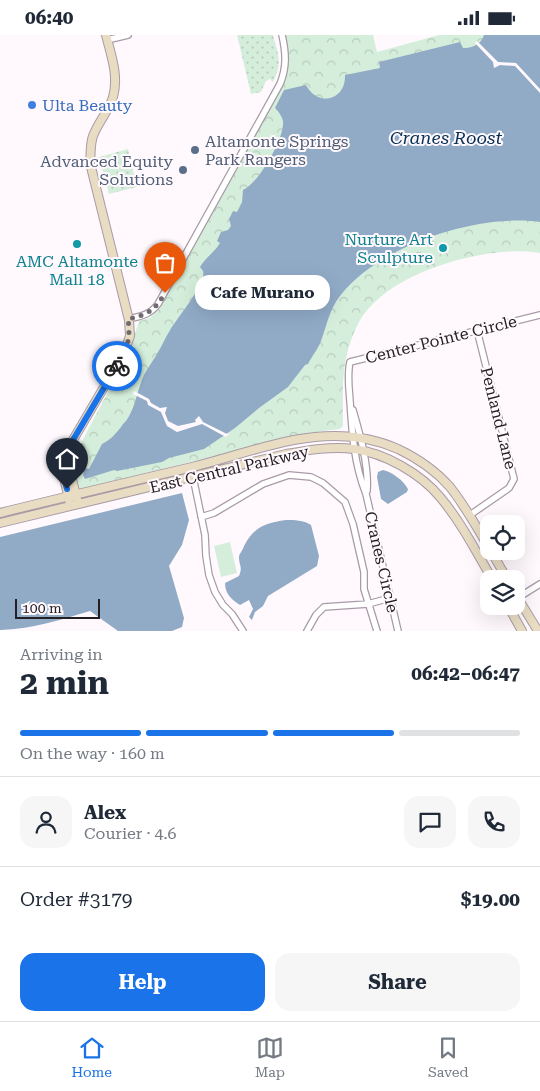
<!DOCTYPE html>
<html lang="en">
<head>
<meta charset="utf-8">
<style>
	body { margin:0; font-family:"Roboto Serif",serif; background:#f6f6f7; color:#1f2937; height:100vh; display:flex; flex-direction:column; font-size:19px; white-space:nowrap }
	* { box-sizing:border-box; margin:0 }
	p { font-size:16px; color:#747a83 }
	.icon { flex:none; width:28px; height:28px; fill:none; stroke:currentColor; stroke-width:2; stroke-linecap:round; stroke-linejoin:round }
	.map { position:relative; height:596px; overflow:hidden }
	.details { display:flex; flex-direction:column; background:#fff; flex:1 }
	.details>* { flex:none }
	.buttons { position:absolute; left:480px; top:480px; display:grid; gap:10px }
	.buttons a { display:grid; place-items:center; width:45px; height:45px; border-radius:10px; background:#fff; box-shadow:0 5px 20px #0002; font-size:25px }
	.scale { position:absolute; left:15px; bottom:12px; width:85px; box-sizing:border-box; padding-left:5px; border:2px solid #231f23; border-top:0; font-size:14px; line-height:18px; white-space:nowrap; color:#231f23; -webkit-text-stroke:4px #fff9fe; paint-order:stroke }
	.pin { position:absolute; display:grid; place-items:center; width:42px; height:42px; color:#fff; margin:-51px -21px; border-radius:50% 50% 50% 0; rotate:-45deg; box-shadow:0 0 5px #0007 }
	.pin .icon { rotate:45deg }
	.courier { position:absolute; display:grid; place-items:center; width:50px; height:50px; margin:-25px; border:4px solid #1a73e8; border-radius:50%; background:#fff; color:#222; box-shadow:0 1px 6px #0007 }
	.bubble { position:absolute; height:35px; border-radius:15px; background:#fff; box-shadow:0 5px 20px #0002; font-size:16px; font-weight:700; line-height:35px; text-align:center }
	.overview em { font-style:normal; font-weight:700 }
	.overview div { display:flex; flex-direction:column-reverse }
	.overview { display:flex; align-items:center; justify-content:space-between; height:85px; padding:0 20px }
	h1 { font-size:32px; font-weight:700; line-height:38px }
	.bar { display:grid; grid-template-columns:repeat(4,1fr); gap:8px 5px; align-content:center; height:60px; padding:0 20px }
	.bar i { height:6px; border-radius:4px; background:#e0e1e3 }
	.bar .on { background:#1a73e8 }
	.bar p { grid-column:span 4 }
	.line { display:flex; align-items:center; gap:12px; padding:0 20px; border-top:1px solid #e0e1e3 }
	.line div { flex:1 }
	.round { display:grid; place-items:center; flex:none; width:52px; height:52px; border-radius:15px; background:#f6f6f7 }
	.cta { display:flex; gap:10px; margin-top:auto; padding:10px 20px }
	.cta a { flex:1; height:58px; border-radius:15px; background:#1a73e8; color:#fff; font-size:20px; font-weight:700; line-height:58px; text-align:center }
	.cta a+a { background:#f6f6f7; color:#1f2937 }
	.status { display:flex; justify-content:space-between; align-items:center; height:35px; padding:0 25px; background:#fff; direction:ltr }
	.status svg { height:14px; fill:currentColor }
	.tab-bar { display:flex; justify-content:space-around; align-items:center; height:70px; border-top:1px solid #e0e1e3; background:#fff; font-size:14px; color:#747a83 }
	.tab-bar a { display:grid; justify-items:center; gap:2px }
	.tab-bar .on { color:#1a73e8 }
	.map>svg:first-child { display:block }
</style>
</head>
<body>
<div class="status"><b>06:40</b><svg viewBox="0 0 49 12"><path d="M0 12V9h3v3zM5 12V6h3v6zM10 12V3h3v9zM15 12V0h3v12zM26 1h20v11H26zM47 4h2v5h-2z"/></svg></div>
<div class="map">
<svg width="540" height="596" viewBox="0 0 540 596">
	<defs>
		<pattern id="grass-dots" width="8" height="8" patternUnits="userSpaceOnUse" patternTransform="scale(1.25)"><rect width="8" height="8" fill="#d5eedb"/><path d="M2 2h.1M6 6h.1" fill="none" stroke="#b7ccbc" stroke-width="1.8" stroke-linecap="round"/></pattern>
		<pattern id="park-crowns" width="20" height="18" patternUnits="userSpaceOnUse" patternTransform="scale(1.25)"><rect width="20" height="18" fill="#d5eedb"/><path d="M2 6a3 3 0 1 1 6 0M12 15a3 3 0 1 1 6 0" fill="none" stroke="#b7ccbc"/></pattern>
	</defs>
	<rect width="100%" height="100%" fill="#fff9fe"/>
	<path fill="url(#grass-dots)" d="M237 0H273C278 18 283 28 273 47L270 44 266 46 261 57 251 59Z
		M128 114 137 152 109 159 99 122Z"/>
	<path fill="url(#park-crowns)" d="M284 0H373L377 17 439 0H521L540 30V218C488 209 386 237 359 287 340 324 343 352 343 391L340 394 308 398 81 454 74 449 71 427 129 317 139 286 150 283 160 273 283 49C290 32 289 18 284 0Z"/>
	<path fill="#d5eedb" d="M230 507 237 538 221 542 214 511Z"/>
	<path fill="#91abc7" d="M484 0H540V187C478 178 379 210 340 261 329 275 327 290 321 306 318 314 312 321 308 329L305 330 288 352 259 373 235 393 204 414 169 423 162 427 117 436 114 435 85 444 83 440 85 433 89 434 102 409C110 405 115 400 121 392 123 388 126 387 128 383 136 370 137 355 144 340 148 332 154 325 158 317 162 311 165 303 169 297 175 285 207 249 203 236L200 232C205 223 214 218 220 208L217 206 221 197 228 195 231 191 229 184 233 176 237 177 242 167 243 155C259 148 285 102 283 86 282 81 278 76 275 73L284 55 306 50C318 73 346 65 345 40L380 33 379 27 460 7 463 13C472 14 482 8 484 0Z
		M383 435C392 437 403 445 408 454L407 457 388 469 381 464 377 442 378 437Z
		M182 458 189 485 182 510 169 531 184 583 182 592 172 596H118L90 576C60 585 32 594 0 595V502Z
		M286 485C295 485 303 485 311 490L319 521 317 531 268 561 263 571 255 577 252 585 249 582 253 574 249 565 240 570C232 565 225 559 225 548L239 541C243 531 239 531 239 522 239 519 243 515 244 511 254 492 265 488 286 485Z"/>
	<path fill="#fff9fe" d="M477 6 498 27 516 28 540 54V58L515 31 500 30 494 33 493 27 475 8Z
		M134 356 149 364 151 368 160 373 167 372 165 378 168 386 178 391 196 387 195 385 199 381 203 387 227 399 230 398 226 402 202 389 177 397 167 391 161 377 148 370 147 366 133 359Z"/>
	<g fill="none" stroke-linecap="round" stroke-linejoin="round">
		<defs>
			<path id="street" d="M107 5 128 0
				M128 284C141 281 150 280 158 269L280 49C287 32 286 18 282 0
				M353 375C360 400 369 430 367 456
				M191 432 205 500 206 521 209 540 215 557 223 570 232 579 243 596
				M470 480 509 453 514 444 477 295
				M201 482 214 478 263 449 289 440 311 442 323 448 345 467 353 489 364 537V554L377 596
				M516 564 540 549
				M307 596 316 580 324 572 368 569 390 563
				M398 596 366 459C354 429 352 397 350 366 349 352 347 340 350 327L540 280"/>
			<path id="secondary" d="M70 410 68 429 77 464
				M69 465 61 429 63 416 70 410 124 318 130 301 129 285 90 128C91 119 90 109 93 101 98 87 109 76 113 62 119 41 111 20 106 0
				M0 478C64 462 128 447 192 432 261 415 328 383 398 414 417 423 436 436 450 452 465 471 477 492 489 513
				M0 488 286 419C308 415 332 411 354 414 385 418 421 439 440 462 461 487 476 516 492 544
				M491 516 507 544
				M516 560 538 596
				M508 571 522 596"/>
		</defs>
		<use href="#street" stroke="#a89ba6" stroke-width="8"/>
		<use href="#secondary" stroke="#a89ba6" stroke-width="10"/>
		<use href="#street" stroke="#fff" stroke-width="5.5"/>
		<use href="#secondary" stroke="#e8dcc3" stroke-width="8"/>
	</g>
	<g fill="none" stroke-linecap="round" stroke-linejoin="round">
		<path stroke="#706b70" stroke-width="5" stroke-dasharray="0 9" d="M117 331C127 313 131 305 128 284 149 279 154 276 165 258"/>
		<path stroke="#1a73e8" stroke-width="6" d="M67 454C63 438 56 423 70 410L117 331"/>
	</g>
	<circle fill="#3f7fe0" stroke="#fff9fe" stroke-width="2" cx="32" cy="70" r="5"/>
	<g fill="#5c6f8a" stroke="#fff9fe" stroke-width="2">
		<circle cx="195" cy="115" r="5"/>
		<circle cx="183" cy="135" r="5"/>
	</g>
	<g fill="#0f9aa8" stroke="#fff9fe" stroke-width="2">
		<circle cx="77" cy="209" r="5"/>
		<circle cx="443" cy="213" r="5"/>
	</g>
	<g text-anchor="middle" stroke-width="4" stroke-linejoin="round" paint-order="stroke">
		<g font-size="16" fill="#366cbe" stroke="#fff9fe" text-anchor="start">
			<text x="42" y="76">Ulta Beauty</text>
		</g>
		<g font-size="16" fill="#4e5e75" stroke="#fff9fe" text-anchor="start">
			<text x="205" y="112">Altamonte Springs<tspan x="205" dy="18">Park Rangers</tspan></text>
			<text x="173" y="132" text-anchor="end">Advanced Equity<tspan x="173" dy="18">Solutions</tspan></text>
		</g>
		<g font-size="16" fill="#0d838f" stroke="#fff9fe" text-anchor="end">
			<text x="433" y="210">Nurture Art<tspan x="433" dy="18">Sculpture</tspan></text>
			<text x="77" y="232" text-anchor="middle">AMC Altamonte<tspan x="77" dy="18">Mall 18</tspan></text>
		</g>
		<g font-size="16" fill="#231f23" stroke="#fff9fe">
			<text transform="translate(441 304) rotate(-14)" y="6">Center Pointe Circle</text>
			<text transform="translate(499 383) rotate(76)" y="6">Penland Lane</text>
			<text transform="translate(229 434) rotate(-13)" y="6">East Central Parkway</text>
			<text transform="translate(382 527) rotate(77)" y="6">Cranes Circle</text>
		</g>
		<g font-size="18" font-style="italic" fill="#083156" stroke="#fff9fe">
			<text x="446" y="109">Cranes Roost</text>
		</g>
	</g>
</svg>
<div class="buttons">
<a><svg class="icon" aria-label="locate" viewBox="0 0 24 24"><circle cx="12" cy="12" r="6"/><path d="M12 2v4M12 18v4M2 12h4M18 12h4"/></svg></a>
<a><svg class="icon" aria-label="layers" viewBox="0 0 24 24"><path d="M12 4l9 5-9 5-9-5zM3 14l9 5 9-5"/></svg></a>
</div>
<div class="scale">100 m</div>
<div class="pin" style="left:165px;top:258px;background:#ea580c"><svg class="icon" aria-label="bag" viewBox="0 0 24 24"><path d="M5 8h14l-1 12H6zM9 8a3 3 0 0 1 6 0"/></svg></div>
<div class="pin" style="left:67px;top:454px;background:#1f2937"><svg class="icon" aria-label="home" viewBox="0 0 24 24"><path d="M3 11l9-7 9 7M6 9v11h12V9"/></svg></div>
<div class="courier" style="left:117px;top:331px"><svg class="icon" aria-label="bike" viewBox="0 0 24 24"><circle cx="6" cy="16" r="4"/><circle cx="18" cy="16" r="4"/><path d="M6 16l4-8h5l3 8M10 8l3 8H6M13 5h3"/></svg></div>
<div class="bubble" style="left:195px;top:240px;width:135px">Cafe Murano</div>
</div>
<section class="details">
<div class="overview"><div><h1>2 min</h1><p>Arriving in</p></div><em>06:42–06:47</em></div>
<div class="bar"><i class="on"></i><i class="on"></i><i class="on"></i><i></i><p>On the way · 160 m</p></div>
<div class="line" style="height:90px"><a class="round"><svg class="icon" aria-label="person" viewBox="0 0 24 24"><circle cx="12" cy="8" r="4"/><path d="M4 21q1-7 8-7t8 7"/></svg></a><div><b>Alex</b><p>Courier · 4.6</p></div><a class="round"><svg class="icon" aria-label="chat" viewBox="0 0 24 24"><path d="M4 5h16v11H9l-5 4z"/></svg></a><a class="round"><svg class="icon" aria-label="phone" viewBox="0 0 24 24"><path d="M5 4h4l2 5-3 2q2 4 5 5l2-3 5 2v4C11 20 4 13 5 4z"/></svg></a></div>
<div class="line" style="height:65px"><div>Order #3179</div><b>$19.00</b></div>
<div class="cta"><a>Help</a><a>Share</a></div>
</section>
<nav class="tab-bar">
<a class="on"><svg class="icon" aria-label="home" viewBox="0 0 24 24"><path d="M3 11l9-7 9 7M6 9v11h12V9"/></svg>Home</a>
<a><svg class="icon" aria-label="map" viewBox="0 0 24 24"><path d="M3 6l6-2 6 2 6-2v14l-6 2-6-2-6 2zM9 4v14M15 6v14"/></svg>Map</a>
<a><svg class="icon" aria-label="saved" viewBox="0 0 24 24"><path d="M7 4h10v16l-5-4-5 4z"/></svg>Saved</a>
</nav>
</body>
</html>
